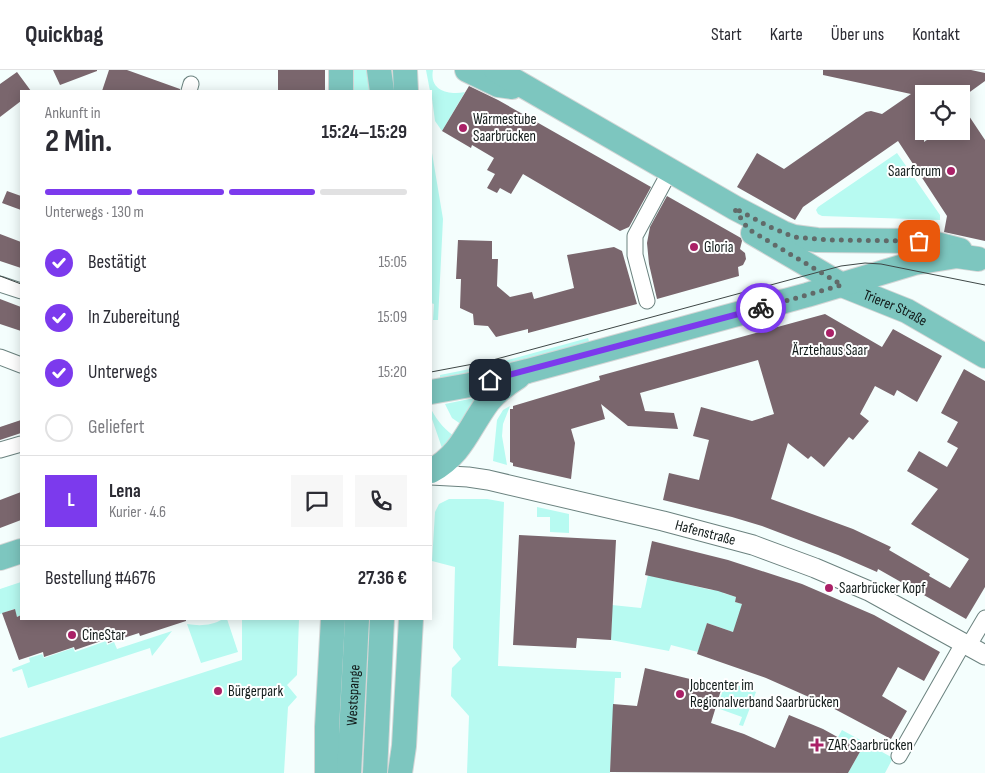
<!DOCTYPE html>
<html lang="de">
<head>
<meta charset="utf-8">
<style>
	body { margin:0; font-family:"Sofia Sans Condensed",sans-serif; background:#f7f7f7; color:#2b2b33; height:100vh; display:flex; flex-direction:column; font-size:19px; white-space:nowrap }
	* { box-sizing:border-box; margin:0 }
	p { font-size:16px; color:#7c7c81 }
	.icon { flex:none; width:28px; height:28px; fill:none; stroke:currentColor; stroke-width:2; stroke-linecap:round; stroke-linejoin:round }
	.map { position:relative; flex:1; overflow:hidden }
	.side { position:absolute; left:20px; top:20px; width:412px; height:530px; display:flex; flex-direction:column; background:#fff; border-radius:0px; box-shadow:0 2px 12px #0003 }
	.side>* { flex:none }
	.buttons { position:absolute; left:915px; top:15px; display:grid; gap:10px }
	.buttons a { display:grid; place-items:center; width:55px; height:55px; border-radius:0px; background:#fff; box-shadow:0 2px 12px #0003; font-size:25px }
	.pin { position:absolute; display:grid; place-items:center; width:42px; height:42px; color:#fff; margin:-21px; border-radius:10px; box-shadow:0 2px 8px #0006 }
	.courier { position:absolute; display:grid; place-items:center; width:50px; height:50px; margin:-25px; border:4px solid #7c3aed; border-radius:50%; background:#fff; color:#222; box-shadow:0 1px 6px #0007 }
	.overview em { font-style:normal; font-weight:700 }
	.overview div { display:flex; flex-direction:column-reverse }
	.overview { display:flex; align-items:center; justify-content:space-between; height:85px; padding:0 25px }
	h1 { font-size:32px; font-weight:700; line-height:38px }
	.bar { display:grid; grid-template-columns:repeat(4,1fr); gap:8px 5px; align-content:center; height:60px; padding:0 25px }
	.bar i { height:6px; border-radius:4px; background:#e1e1e2 }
	.bar .current { background:#7c3aed }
	.bar p { grid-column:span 4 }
	.line { display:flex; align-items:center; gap:12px; padding:0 25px; border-top:1px solid #e1e1e2 }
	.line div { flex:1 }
	.round { display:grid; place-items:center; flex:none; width:52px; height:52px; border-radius:0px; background:#f7f7f7 }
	ol { padding:0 25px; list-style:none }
	li { display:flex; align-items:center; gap:15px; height:55px }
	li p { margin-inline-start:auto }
	li .icon { padding:5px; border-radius:50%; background:#7c3aed; color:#fff; stroke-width:4 }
	li:last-child { color:#7c7c81 }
	li i { width:28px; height:28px; border:2px solid #e1e1e2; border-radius:50% }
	header { display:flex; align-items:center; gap:30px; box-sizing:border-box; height:70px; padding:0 25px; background:#fff; border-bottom:1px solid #e1e1e2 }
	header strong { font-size:24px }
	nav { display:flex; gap:28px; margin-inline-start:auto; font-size:18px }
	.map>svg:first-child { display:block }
</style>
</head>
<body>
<header>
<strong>Quickbag</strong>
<nav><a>Start</a><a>Karte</a><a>Über uns</a><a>Kontakt</a></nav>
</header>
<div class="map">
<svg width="985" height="703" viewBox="0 0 985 703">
	<rect width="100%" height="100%" fill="#f4fefd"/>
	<path fill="#b7faf1" d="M350 0H369L371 21H349Z
		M426 0H433C429 21 449 25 465 22L442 61 435 51 431 21H430Z
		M431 77 443 149 438 250H433L434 234 431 233Z
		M897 83 940 145V150L822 146 818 144 816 140 818 137Z
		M588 268 590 274 440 312V305L490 295Z
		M479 327 465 357 452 348 445 334Z
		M510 336 503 354 502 366 507 395 493 391 497 350 503 340Z
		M431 339C438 352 445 360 457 368L442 378 432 349Z
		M449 429H487L504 432 498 596 621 602V608H615L610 703H467L469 646 451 626 452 598 461 589 453 578 455 497 432 491 435 442 439 434Z
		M537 437 569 444V463L550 462V447H537Z
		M648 505 711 520 724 519 723 523 736 527 735 532 742 534 773 576 707 553 698 582 671 575 669 581 611 570 612 535 641 538Z
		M21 512V545L17 547 14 539 0 544V519Z
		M223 549H227L238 582 201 593 187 554C199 556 211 556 223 549Z
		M242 549H299L297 605 287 615 297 627 288 637 284 703H0V668L242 590Z
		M172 561 152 586 150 578 28 618 22 599 13 602 12 599 30 592 29 588 42 584 44 588 73 578 75 582 106 571 107 575 114 572 117 579Z
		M737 615 756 622 743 656 739 655 742 647 717 638 724 617 735 621Z
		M842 660 893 688 885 703H848L861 680 838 667Z"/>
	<path fill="#7a666d" d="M53 0H97V1L60 15Z
		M109 0H127L180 19V21H102Z
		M278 0H325V21H278Z
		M823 0H971L985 3V11L967 24H924V72L940 61H961V34L985 70V171L944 162 947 146 898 71 803 137 795 150 737 117 757 83 784 99 866 42 871 41 882 44 911 24 823 5Z
		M17 2 31 21H21V31L0 47V14Z
		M469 16 498 30 651 117 629 157 620 161 523 104 511 124 500 118 497 123 487 118 495 104 487 100 494 88 472 75 471 78 442 61Z
		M7 121 21 126V140L2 133Z
		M667 126 741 168 742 171 740 179 745 183 746 189 743 195 738 197 739 206 657 229 649 194 647 173 650 157Z
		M0 164 21 172V198L0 191Z
		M458 170 492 171V189H498L497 216 510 227 532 222 534 229 574 218 567 185 614 177 622 181 637 234 528 263V259L496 267 488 256 474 255 473 244 460 238 461 209H456Z
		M0 229 21 237V261L0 254Z
		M825 244 882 277 893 259 942 286 917 332 897 320 894 326 875 316 860 344 869 351 853 370 849 367 824 397 811 386 808 389 788 373 771 429 853 459 891 477 889 480 930 504 929 506 950 518 969 489 911 454 938 419 907 401 919 381 947 397 958 378 947 372 958 352 941 343 964 299 985 311V517L966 549 878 499 877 502 838 485 762 456 732 447 663 430 669 403 699 410 709 370 693 366 701 337 752 351 774 344 758 290 640 323 645 341 674 343 678 359 628 356 601 334 605 349 571 359 575 373 571 409 513 396V393L510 392V339H513V336L600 310 599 306 606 304Z
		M21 350V363L0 370V357Z
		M21 422V450L0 458V430Z
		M519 465 616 470 611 570 577 568 576 578 513 575Z
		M652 471 728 490 802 514 874 545 940 582 924 611 898 597 882 626 907 641 891 669 827 635 766 608 697 584 707 553 733 562 742 534 735 532 736 527 718 521 645 505Z
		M15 539 17 547 21 545V549H186V551L140 566 139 563 108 573 107 569 75 580 74 577 44 587 43 582 19 590 2 543Z
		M645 598 690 609 721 620 711 653 744 664 775 678 789 645 823 659 861 680 848 703 610 702 613 634 637 636Z"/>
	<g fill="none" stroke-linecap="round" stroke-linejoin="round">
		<defs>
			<path id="minor" d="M189 21 191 14
				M0 214 21 221
				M647 231 635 185V166L670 101
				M0 287 21 295
				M0 380 21 374
				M969 575 985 548
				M899 686 964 572"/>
			<g id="tertiary">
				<path id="s1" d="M431 405 468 407 488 410 663 451 753 475 815 498 869 521 985 585"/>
			</g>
			<g id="primary">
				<path d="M379 0 382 21"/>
				<path d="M405 0 406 21"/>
				<path d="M467 0 498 15 512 17"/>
				<path d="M496 0 735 138 783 163 794 167 817 170 919 171 937 174 960 180"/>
				<path d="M341 21V0"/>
				<path id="s2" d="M753 163 842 215 907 241 985 286"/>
				<path d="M431 322 470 315 528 301 807 225 914 193 957 186 978 189"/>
				<path d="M431 401C462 384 468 359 488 332 496 322 507 314 518 307"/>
				<path d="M0 488 21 481"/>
				<path d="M327 703V657L333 549"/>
				<path id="s3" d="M349 703 357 549"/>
				<path d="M375 703 382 549"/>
				<path d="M400 703 404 676 411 549"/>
			</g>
		</defs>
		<use href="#minor" stroke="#6b827f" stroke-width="17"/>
		<use href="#tertiary" stroke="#6b827f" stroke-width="21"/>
		<use href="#primary" stroke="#d4d6d6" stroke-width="26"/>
		<use href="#minor" stroke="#fff" stroke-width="15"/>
		<use href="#tertiary" stroke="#fff" stroke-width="19"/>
		<use href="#primary" stroke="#7dc6bf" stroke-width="24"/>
		<path stroke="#3f4847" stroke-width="1" d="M0 206 21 214
			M431 302 489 291 841 196 865 193 881 194 985 215"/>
	</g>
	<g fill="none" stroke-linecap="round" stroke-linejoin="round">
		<path stroke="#616a69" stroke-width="5" stroke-dasharray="0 9" d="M761 238 842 215 748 159 734 138 770 157 794 167 831 170 919 171"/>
		<path stroke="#7c3aed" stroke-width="6" d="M490 310 761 238"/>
	</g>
	<g fill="#aa2167" stroke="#fff" stroke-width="2">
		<circle cx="463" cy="58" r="5"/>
		<circle cx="951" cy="101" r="5"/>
		<circle cx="694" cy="177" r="5"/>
		<circle cx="830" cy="263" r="5"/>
		<circle cx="829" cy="518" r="5"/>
		<circle cx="72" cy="565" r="5"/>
		<circle cx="218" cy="621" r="5"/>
		<circle cx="680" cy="624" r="5"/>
		<path d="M814.5 667.5h5v5h5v5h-5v5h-5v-5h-5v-5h5z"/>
	</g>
	<g text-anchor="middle" stroke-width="4" stroke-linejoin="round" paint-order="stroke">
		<g font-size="15" fill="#121b1a" stroke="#fff" text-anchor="start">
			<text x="473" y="54">Wärmestube<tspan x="473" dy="17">Saarbrücken</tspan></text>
			<text x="941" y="106" text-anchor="end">Saarforum</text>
			<text x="704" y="182">Gloria</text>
			<text x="830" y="285" text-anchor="middle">Ärztehaus Saar</text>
			<text x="839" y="523">Saarbrücker Kopf</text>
			<text x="82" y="570">CineStar</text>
			<text x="690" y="620">Jobcenter im<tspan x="690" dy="17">Regionalverband Saarbrücken</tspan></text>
			<text x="228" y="626">Bürgerpark</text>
			<text x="828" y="680">ZAR Saarbrücken</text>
		</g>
		<g font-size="15" fill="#121b1a" stroke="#fff">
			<text dy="5" stroke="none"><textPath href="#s2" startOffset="161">Trierer Straße</textPath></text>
			<text dy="5" stroke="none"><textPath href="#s1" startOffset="281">Hafenstraße</textPath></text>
			<text dy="5" stroke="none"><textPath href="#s3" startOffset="78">Westspange</textPath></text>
		</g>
	</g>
</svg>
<div class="buttons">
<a><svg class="icon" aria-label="locate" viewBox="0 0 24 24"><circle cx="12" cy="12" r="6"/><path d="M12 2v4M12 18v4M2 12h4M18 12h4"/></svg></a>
</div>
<div class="pin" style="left:919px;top:171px;background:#ea580c"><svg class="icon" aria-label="bag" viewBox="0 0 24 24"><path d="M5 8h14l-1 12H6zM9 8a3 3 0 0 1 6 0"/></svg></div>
<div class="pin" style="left:490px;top:310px;background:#1f2937"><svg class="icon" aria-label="home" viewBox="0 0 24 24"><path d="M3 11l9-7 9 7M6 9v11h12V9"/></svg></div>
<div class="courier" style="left:761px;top:238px"><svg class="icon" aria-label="bike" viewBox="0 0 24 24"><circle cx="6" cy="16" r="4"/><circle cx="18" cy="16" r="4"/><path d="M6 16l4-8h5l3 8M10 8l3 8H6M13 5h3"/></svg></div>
<section class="side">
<div class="overview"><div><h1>2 Min.</h1><p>Ankunft in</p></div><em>15:24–15:29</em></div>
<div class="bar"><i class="current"></i><i class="current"></i><i class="current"></i><i></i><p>Unterwegs · 130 m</p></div>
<ol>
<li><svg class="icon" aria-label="check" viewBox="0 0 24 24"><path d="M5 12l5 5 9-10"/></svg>Bestätigt<p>15:05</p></li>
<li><svg class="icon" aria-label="check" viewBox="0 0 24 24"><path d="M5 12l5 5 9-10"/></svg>In Zubereitung<p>15:09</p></li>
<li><svg class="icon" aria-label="check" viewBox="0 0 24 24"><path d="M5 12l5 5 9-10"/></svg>Unterwegs<p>15:20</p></li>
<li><i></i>Geliefert</li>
</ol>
<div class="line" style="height:90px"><b class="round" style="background:#7c3aed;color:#fff">L</b><div><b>Lena</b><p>Kurier · 4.6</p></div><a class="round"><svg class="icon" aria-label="chat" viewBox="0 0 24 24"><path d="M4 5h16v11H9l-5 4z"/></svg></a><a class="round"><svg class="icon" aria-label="phone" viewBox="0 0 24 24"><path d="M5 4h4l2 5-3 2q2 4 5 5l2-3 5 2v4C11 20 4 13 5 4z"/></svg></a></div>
<div class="line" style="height:65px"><div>Bestellung #4676</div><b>27.36 €</b></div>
</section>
</div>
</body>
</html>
